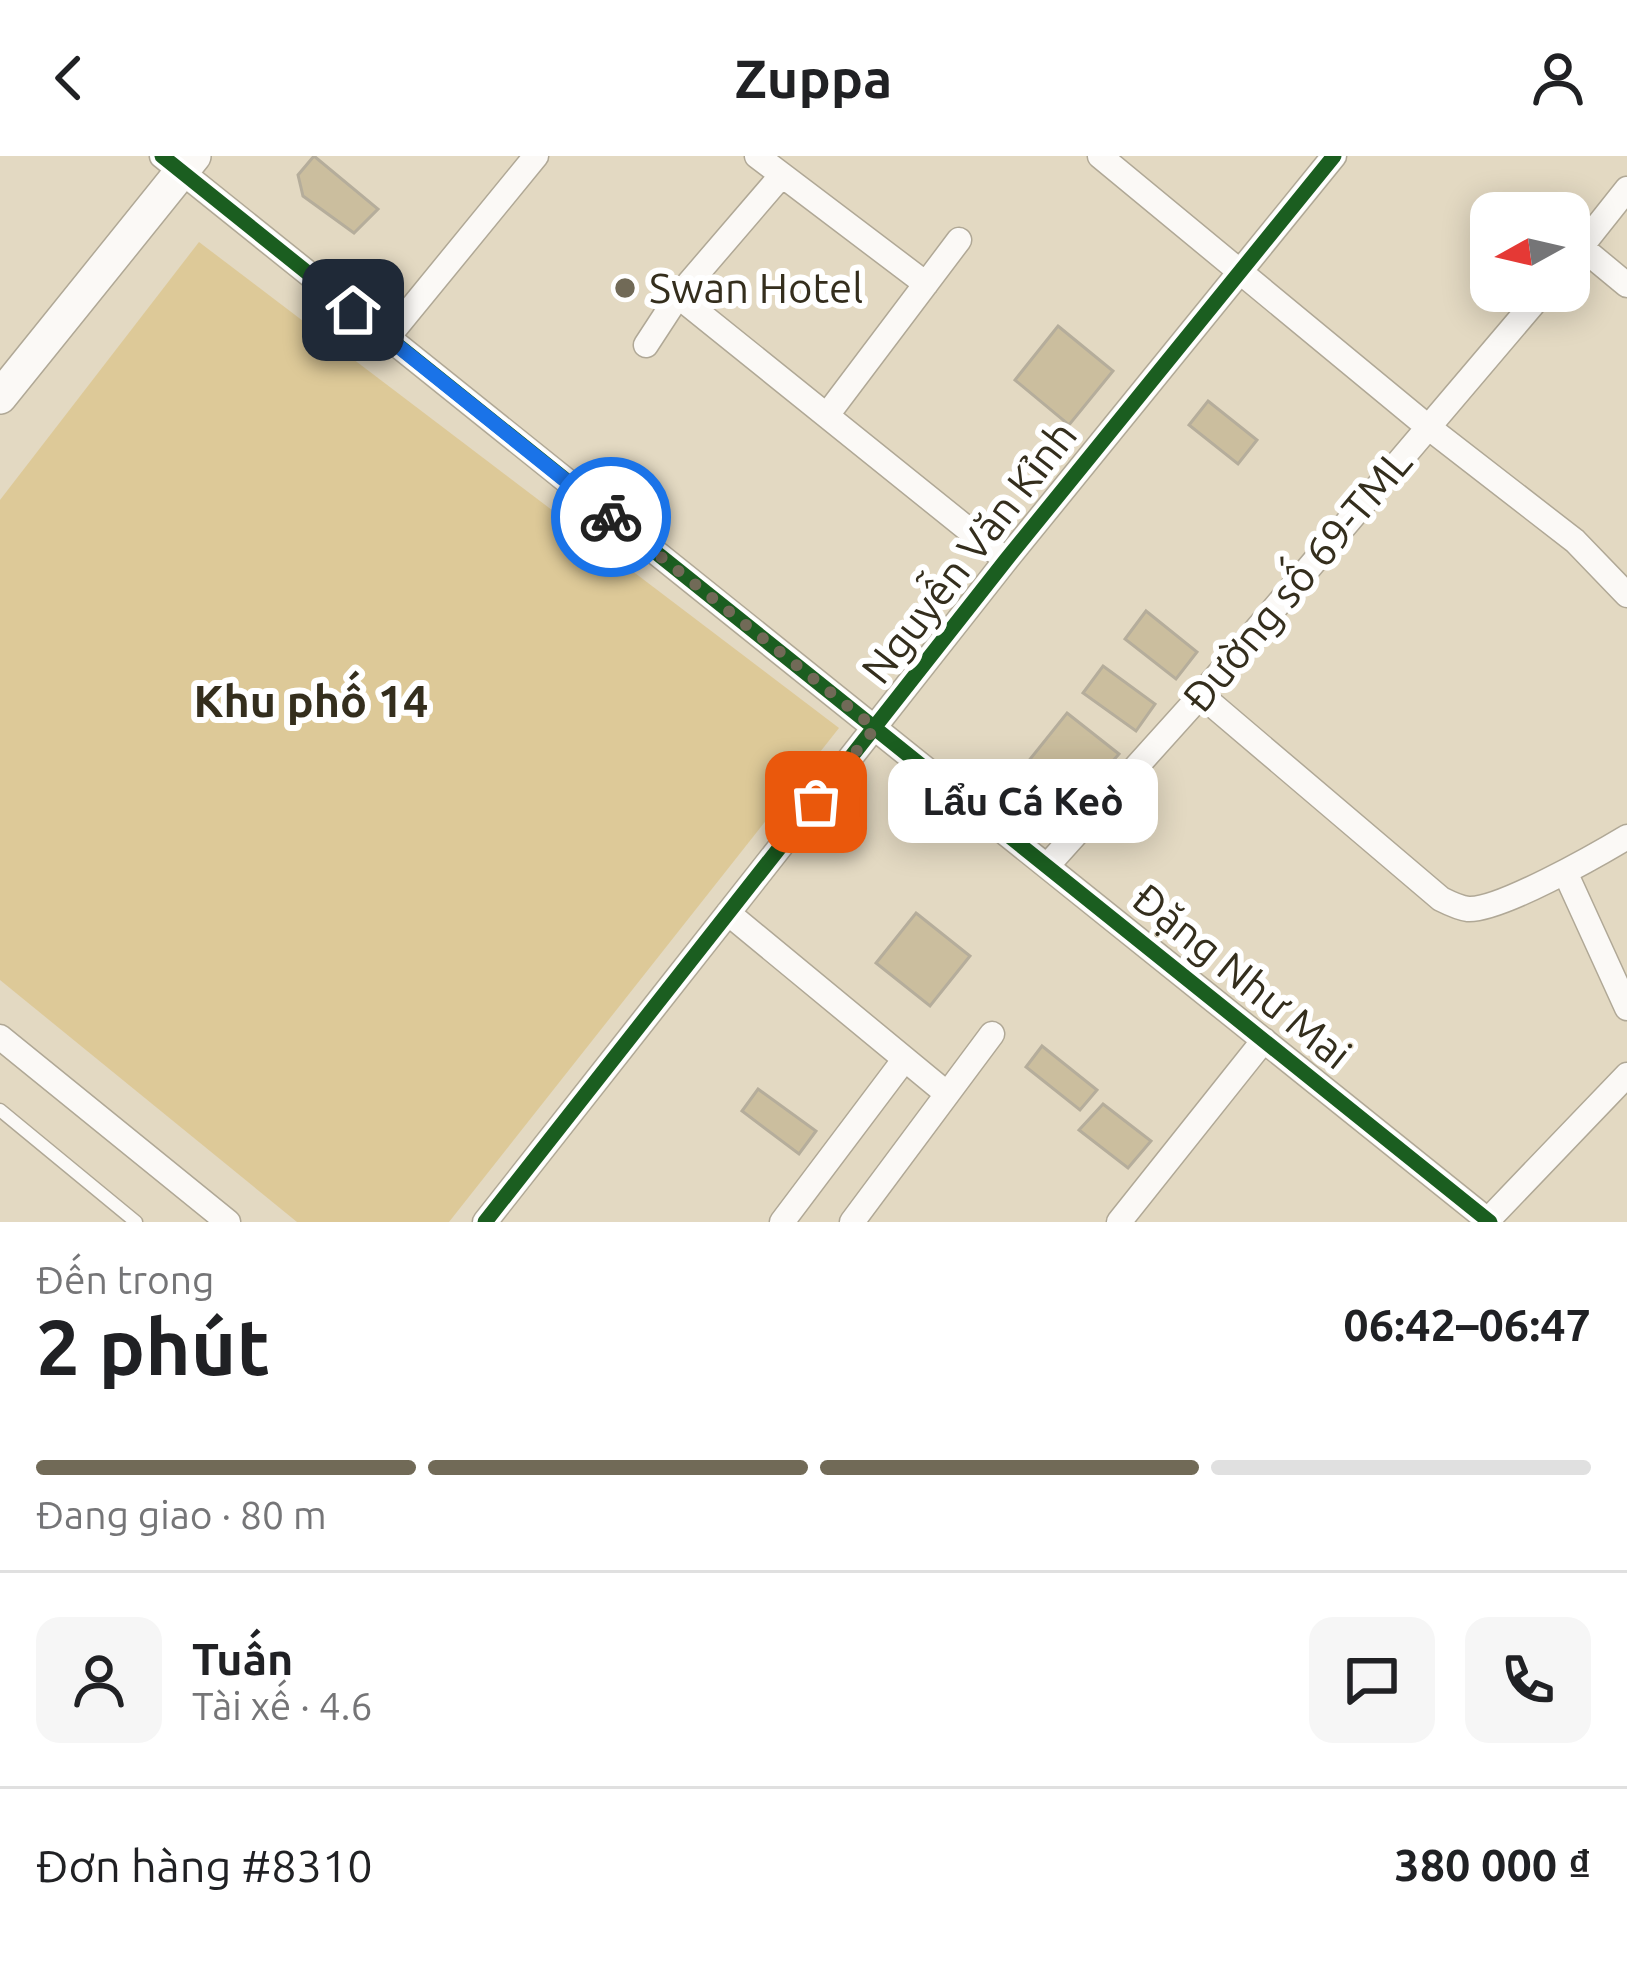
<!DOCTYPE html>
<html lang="vi">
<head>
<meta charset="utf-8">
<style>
	body { margin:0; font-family:Ubuntu,sans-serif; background:#f6f6f6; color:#202124; height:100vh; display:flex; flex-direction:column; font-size:45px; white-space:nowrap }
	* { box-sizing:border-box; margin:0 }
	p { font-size:39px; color:#757577 }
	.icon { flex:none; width:66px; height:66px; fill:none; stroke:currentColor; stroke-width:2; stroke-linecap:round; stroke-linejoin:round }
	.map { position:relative; height:1066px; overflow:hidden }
	.details { display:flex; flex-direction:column; background:#fff; flex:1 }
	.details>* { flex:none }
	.needle { width:78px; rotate:262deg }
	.buttons { position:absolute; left:1470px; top:36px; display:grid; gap:24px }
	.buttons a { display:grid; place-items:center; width:120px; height:120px; border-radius:24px; background:#fff; box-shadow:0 6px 30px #0003; font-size:60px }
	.pin { position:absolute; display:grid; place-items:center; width:102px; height:102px; color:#fff; margin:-51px; border-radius:24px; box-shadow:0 6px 18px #0006 }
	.courier { position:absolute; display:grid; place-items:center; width:120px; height:120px; margin:-60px; border:9px solid #1a73e8; border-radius:50%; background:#fff; color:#222; box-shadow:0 3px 15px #0007 }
	.bubble { position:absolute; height:84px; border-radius:24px; background:#fff; box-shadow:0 6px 30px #0003; font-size:39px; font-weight:700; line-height:84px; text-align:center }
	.headline em { font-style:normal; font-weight:700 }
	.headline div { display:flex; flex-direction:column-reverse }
	.headline { display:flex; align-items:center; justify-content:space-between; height:204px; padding:0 36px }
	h1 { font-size:78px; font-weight:700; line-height:90px }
	.bar { display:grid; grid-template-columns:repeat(4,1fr); gap:18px 12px; align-content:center; height:144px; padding:0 36px }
	.bar i { height:15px; border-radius:9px; background:#e0e0e0 }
	.bar .on { background:#716a57 }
	.bar p { grid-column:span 4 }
	.line { display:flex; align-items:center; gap:30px; padding:0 36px; border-top:3px solid #e0e0e0 }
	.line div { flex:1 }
	.round { display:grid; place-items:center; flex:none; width:126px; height:126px; border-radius:24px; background:#f6f6f6 }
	header { display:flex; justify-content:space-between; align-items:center; height:156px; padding:0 36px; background:#fff; font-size:54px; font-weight:700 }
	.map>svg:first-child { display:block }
</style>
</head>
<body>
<header><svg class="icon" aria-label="back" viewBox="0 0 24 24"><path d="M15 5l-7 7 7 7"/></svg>Zuppa<svg class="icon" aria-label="person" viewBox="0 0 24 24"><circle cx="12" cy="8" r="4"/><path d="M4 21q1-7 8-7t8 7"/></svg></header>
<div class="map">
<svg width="1627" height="1066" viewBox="0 0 1627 1066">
	<rect width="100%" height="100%" fill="#e3d9c2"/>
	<path fill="#ddc998" d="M199 86 839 572 449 1066H297L0 824V344Z"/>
	<path fill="#cbbe9e" stroke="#b5ad9b" stroke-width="3" d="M314 0 378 53 354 77 303 40 298 19Z
		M1058 170 1113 215 1069 269 1015 224Z
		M1208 245 1257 284 1238 308 1189 269Z
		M1146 455 1197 496 1176 523 1125 483Z
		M1103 510 1155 548 1136 575 1083 537Z
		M1067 557 1119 598 1085 636 1061 640 1023 612Z
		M916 757 970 800 930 850 876 807Z
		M1042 890 1097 934 1080 954 1026 911Z
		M758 933 816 975 799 998 742 955Z
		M1103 948 1151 985 1128 1012 1079 974Z"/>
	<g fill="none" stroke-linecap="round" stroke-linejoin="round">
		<defs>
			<path id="service" d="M0 954 136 1066"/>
			<path id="minor" d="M162 0 1490 1066
				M757 0 926 128
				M1100 0 1428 271 1575 385 1627 439
				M1581 91 1627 129
				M1569 106 1627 33
				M678 140 1006 404
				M388 181 536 0
				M646 189 678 140 781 20
				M827 259 959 84
				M1201 539 1441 743C1449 747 1459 752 1468 753 1499 755 1597 699 1627 681
				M1047 710 1201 539 1544 135
				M1565 716 1627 852
				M728 757 946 937
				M0 881 228 1066
				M1488 1064 1627 919
				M485 1066 1006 404 1334 0
				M782 1066 904 904
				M852 1066 992 878
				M1119 1066 1264 884"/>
			<path id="tertiary" d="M0 241 194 0"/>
		</defs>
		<use href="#service" stroke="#b0a896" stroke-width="15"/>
		<use href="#minor" stroke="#b0a896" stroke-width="27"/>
		<use href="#tertiary" stroke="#b0a896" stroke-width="36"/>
		<use href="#service" stroke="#fbf9f6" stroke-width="12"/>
		<use href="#minor" stroke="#fbf9f6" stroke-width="24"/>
		<use href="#tertiary" stroke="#fbf9f6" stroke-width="33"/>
		<defs>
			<path id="cycleway" d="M162 0 1490 1066
				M485 1066 1006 404 1334 0"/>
		</defs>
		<use href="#cycleway" stroke="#fff" stroke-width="22"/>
		<use href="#cycleway" stroke="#1b5e20" stroke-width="15"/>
	</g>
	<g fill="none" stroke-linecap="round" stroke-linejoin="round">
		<path stroke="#716a57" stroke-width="12" stroke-dasharray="0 21.6" d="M611 361 875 572 816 646"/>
		<path stroke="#1a73e8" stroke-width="15" d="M353 154 611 361"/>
	</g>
	<circle fill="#716a57" stroke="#fff" stroke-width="4.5" cx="625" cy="132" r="12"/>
	<g text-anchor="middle" stroke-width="12" stroke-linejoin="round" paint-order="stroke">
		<g font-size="42" fill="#342e1d" stroke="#fff" text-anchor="start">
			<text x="649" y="147">Swan Hotel</text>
		</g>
		<g font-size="42" fill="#342e1d" stroke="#fff">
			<text transform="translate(969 396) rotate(-52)" y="15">Nguyễn Văn Kỉnh</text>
			<text transform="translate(1297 424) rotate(-50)" y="15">Đường số 69-TML</text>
			<text transform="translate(1242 820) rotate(39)" y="15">Đặng Như Mai</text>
		</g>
		<g font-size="45" font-weight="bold" fill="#342e1d" stroke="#fff">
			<text x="311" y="561">Khu phố 14</text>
		</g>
	</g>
</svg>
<div class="buttons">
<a><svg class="needle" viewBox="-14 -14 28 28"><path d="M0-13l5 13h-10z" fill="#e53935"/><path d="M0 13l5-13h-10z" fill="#757577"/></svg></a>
</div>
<div class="pin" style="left:816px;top:646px;background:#ea580c"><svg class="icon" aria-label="bag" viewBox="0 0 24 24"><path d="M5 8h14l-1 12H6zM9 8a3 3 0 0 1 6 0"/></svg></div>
<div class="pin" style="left:353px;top:154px;background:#1f2937"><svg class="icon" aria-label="home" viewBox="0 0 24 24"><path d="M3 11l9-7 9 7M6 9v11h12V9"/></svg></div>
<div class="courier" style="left:611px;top:361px"><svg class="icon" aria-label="bike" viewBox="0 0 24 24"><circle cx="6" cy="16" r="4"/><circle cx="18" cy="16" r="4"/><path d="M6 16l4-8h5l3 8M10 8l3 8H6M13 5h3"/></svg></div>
<div class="bubble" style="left:888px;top:603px;width:270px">Lẩu Cá Keò</div>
</div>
<section class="details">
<div class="headline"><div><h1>2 phút</h1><p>Đến trong</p></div><em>06:42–06:47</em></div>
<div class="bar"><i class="on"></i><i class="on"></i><i class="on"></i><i></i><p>Đang giao · 80 m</p></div>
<div class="line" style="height:216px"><a class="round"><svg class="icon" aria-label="person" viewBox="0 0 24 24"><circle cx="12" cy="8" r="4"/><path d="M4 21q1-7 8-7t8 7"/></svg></a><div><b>Tuấn</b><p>Tài xế · 4.6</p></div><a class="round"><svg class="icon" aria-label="chat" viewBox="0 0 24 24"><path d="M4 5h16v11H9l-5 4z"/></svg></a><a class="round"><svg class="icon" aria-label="phone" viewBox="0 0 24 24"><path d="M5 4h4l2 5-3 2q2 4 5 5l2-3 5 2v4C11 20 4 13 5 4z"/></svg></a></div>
<div class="line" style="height:156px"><div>Đơn hàng #8310</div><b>380 000 ₫</b></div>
</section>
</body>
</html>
